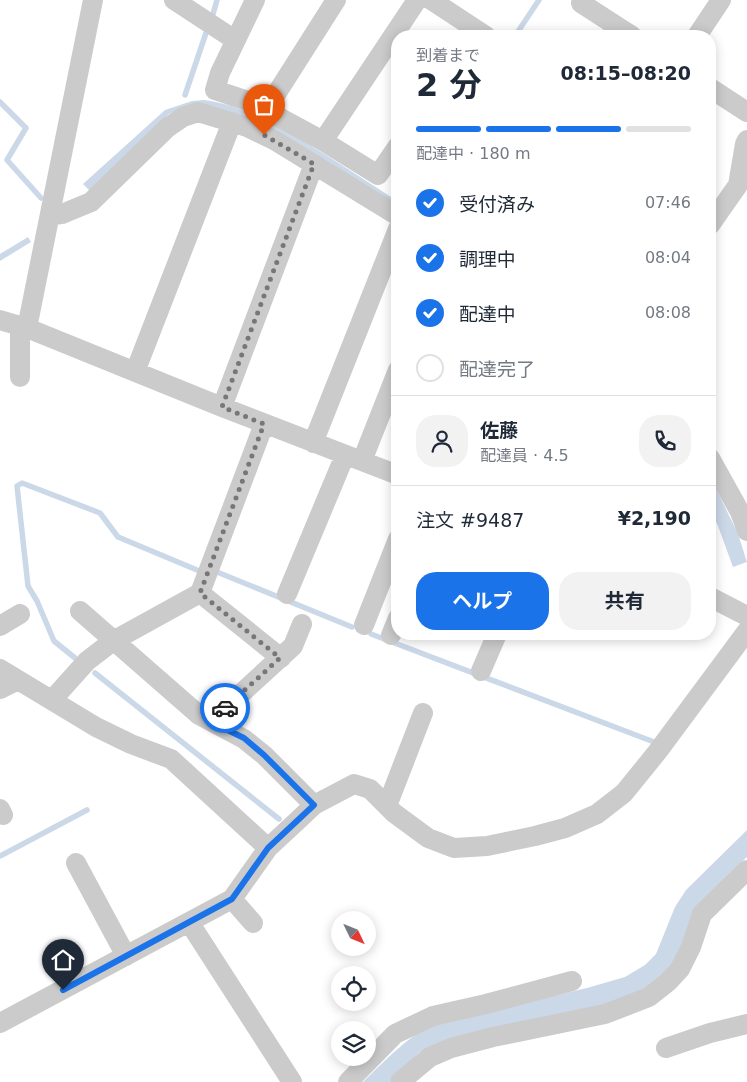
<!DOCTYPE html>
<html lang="ja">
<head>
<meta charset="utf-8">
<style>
	body { margin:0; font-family:"DejaVu Sans","Noto Sans JP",sans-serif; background:#f2f2f3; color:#1f2937; height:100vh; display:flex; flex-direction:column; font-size:19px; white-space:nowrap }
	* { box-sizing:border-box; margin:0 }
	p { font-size:16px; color:#747a83 }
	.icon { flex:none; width:28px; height:28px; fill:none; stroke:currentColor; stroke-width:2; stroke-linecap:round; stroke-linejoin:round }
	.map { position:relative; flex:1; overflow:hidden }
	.sheet { position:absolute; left:391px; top:30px; width:325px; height:610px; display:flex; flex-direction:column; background:#fff; border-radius:20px; box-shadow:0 2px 12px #0003 }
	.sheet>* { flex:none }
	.needle { width:32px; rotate:133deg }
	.tools { position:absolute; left:331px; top:911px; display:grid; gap:10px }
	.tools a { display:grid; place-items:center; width:45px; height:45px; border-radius:50%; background:#fff; box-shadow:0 2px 12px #0003; font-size:25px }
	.pin { position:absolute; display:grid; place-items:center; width:42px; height:42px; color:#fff; margin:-51px -21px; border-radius:50% 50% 50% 0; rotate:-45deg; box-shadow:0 0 5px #0007 }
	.pin .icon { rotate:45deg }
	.courier { position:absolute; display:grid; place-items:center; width:50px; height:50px; margin:-25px; border:4px solid #1a73e8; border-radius:50%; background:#fff; color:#222; box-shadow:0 1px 6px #0007 }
	.headline em { font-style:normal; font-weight:700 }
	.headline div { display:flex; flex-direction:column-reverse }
	.headline { display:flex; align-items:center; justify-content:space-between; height:85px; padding:0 25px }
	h1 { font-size:32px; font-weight:700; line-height:38px }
	.bar { display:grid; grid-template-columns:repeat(4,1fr); gap:8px 5px; align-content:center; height:60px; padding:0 25px }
	.bar i { height:6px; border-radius:4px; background:#e0e1e3 }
	.bar .current { background:#1a73e8 }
	.bar p { grid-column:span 4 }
	.line { display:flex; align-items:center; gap:12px; padding:0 25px; border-top:1px solid #e0e1e3 }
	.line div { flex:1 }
	.round { display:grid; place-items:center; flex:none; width:52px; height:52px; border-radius:20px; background:#f2f2f3 }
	ol { padding:0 25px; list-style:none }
	li { display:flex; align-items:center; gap:15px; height:55px }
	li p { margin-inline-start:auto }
	li .icon { padding:5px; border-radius:50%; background:#1a73e8; color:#fff; stroke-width:4 }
	li:last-child { color:#747a83 }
	li i { width:28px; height:28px; border:2px solid #e0e1e3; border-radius:50% }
	.action { display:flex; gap:10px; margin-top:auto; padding:10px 25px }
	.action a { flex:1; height:58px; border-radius:20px; background:#1a73e8; color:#fff; font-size:20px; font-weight:700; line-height:58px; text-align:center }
	.action a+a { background:#f2f2f3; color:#1f2937 }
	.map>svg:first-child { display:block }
</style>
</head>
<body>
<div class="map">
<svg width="747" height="1082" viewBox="0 0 747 1082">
	<rect width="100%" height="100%" fill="#fff"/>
	<path fill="#cbd8e8" d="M204 100C249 106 287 131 326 155 350 170 374 186 397 201V208L286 136 180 109 169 114 90 191 83 184 165 110 192 101Z
		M28 237 31 242 0 261V254Z
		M710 476 738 534 747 562 733 567 718 526 710 509Z
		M747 830V857L730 873 670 969 641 994 612 1005 420 1052 389 1082H363C386 1060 406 1037 435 1024L587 988 625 977 645 965 656 954 675 907 686 890Z"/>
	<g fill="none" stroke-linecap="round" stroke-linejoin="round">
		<path stroke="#cbd8e8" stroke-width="5.5" d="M213 14 217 0
			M515 36 539 0
			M185 95 206 33
			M0 102 26 128 7 160 41 198
			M217 572 352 627
			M371 634 654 742
			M75 658 54 641 37 601 28 586 17 486 22 483 100 513 118 537 197 570
			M95 673 279 819
			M0 856 87 810"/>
		<path stroke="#cbcbcb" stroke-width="20" d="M174 0 235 40
			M255 0 220 73 215 90 251 102 323 141 378 175 398 146
			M431 0 486 36
			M581 3 632 36
			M697 36 721 0
			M710 88 747 112
			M266 110 336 0
			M323 141 417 0
			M50 216 62 214 91 202 167 128 183 117 198 112 247 127 274 140 398 216
			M710 225 738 185 745 144 747 140
			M0 320 27 328 222 407 398 475
			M20 325V377
			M27 328 93 0
			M135 372 232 122
			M222 407 314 164
			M313 443 398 229
			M710 458 740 512 747 531
			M362 461 398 370
			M200 593 281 658
			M287 594 345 455
			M710 597 747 616
			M80 611 199 715 244 739 264 755 314 805
			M364 625 398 539
			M0 626 20 614
			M391 635 398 618
			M0 669 96 727 131 744 171 759 268 848
			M481 671 497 634
			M0 689 18 680
			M52 700 87 661 113 641 200 593 264 424
			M211 721 293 646 302 624
			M387 806 423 713
			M0 809 3 815
			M76 863 126 956
			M232 899 253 923
			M189 922 292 1082
			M0 1023 232 899 268 848 295 823 314 805 354 784 370 789 394 813 428 838 454 848 487 846 535 836 565 828 597 814 624 793 658 751 747 631
			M666 1048 710 1033 747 1024
			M348 1082 395 1034 433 1016 486 1004 572 981
			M400 1082 430 1057 451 1048 493 1037 605 1014 649 997 668 982 680 969 691 947 702 914 747 870"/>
	</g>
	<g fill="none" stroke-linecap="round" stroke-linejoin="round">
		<path stroke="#777" stroke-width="5" stroke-dasharray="0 9" d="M225 708 280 658 200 593 264 424 222 407 314 164 264 135"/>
		<path stroke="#1a73e8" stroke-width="6" d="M63 990 232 899 268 848 314 805 264 755 244 738 211 722 225 708"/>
	</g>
</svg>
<div class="tools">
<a><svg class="needle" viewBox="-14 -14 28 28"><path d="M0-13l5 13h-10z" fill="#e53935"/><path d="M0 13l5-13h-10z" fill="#747a83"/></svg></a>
<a><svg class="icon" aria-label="locate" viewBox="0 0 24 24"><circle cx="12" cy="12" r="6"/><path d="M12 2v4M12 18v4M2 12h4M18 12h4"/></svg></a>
<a><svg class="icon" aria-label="layers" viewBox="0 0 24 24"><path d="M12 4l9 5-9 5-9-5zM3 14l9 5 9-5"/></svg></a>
</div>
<div class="pin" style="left:264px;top:135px;background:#ea580c"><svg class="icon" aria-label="bag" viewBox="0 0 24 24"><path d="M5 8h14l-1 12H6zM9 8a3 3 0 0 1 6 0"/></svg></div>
<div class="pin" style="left:63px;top:990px;background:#1f2937"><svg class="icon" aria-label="home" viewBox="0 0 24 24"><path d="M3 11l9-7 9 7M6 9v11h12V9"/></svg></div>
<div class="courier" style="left:225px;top:708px"><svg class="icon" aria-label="car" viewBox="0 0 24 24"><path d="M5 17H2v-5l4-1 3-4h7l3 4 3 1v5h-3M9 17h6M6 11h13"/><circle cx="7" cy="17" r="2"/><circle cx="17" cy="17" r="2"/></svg></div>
<section class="sheet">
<div class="headline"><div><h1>2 分</h1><p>到着まで</p></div><em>08:15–08:20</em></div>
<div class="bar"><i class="current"></i><i class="current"></i><i class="current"></i><i></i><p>配達中 · 180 m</p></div>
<ol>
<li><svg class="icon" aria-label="check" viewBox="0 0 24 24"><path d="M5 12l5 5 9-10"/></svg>受付済み<p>07:46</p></li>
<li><svg class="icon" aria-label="check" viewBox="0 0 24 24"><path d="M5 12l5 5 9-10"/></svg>調理中<p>08:04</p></li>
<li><svg class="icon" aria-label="check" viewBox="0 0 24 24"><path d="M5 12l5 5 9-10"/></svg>配達中<p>08:08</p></li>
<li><i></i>配達完了</li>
</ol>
<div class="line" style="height:90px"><a class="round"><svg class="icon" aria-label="person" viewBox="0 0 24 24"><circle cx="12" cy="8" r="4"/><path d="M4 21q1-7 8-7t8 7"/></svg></a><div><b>佐藤</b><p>配達員 · 4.5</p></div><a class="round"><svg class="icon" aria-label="phone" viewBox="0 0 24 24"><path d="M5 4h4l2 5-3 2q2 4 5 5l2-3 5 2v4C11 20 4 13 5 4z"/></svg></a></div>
<div class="line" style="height:65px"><div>注文 #9487</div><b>¥2,190</b></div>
<div class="action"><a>ヘルプ</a><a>共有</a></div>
</section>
</div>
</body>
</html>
